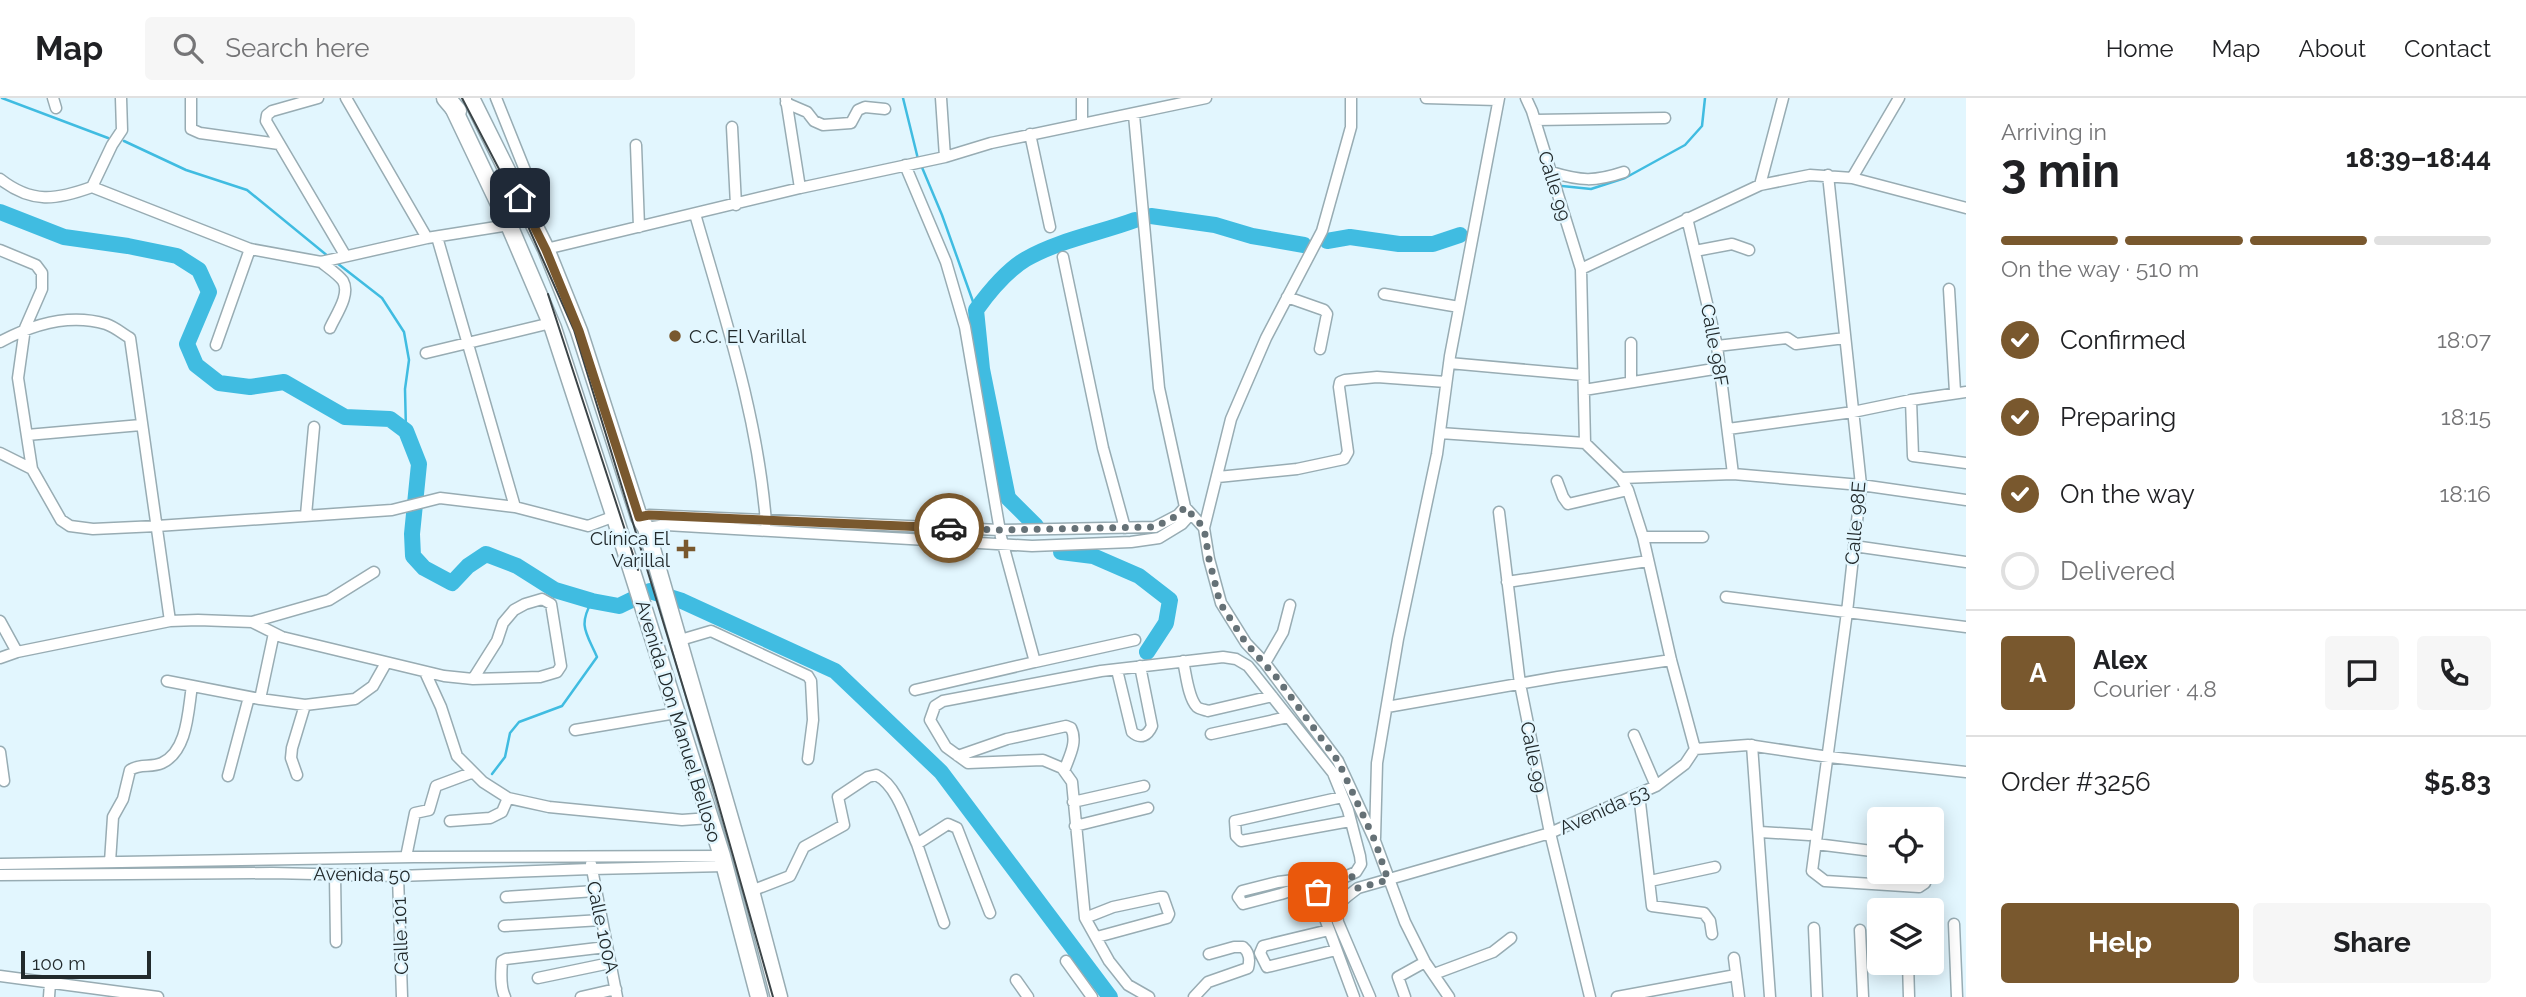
<!DOCTYPE html>
<html lang="en">
<head>
<meta charset="utf-8">
<style>
	body { margin:0; font-family:Raleway,sans-serif; background:#f6f6f6; color:#202124; height:100vh; display:flex; flex-direction:column; font-size:26px; white-space:nowrap }
	* { box-sizing:border-box; margin:0 }
	p { font-size:23px; color:#757577 }
	.icon { flex:none; width:38px; height:38px; fill:none; stroke:currentColor; stroke-width:2; stroke-linecap:round; stroke-linejoin:round }
	.map { position:relative; flex:1; overflow:hidden }
	.side { display:flex; flex-direction:column; background:#fff; width:560px }
	.side>* { flex:none }
	.controls { position:absolute; left:1867px; top:709px; display:grid; gap:14px }
	.controls a { display:grid; place-items:center; width:77px; height:77px; border-radius:7px; background:#fff; box-shadow:0 4px 18px #0003; font-size:35px }
	.scale { position:absolute; left:21px; bottom:18px; width:130px; box-sizing:border-box; padding-left:7px; border:4px solid #222a2c; border-top:0; font-size:19px; line-height:24px; white-space:nowrap; color:#222a2c; -webkit-text-stroke:5px #e2f6fe; paint-order:stroke }
	.pin { position:absolute; display:grid; place-items:center; width:60px; height:60px; color:#fff; margin:-30px; border-radius:14px; box-shadow:0 4px 10px #0006 }
	.courier { position:absolute; display:grid; place-items:center; width:70px; height:70px; margin:-35px; border:5px solid #79582e; border-radius:50%; background:#fff; color:#222; box-shadow:0 2px 9px #0007 }
	.summary em { font-style:normal; font-weight:700 }
	.summary div { display:flex; flex-direction:column-reverse }
	.summary { display:flex; align-items:center; justify-content:space-between; height:119px; padding:0 35px }
	h1 { font-size:46px; font-weight:700; line-height:52px }
	.bar { display:grid; grid-template-columns:repeat(4,1fr); gap:10px 7px; align-content:center; height:84px; padding:0 35px }
	.bar i { height:9px; border-radius:5px; background:#e0e0e0 }
	.bar .active { background:#79582e }
	.bar p { grid-column:span 4 }
	.line { display:flex; align-items:center; gap:18px; padding:0 35px; border-top:2px solid #e0e0e0 }
	.line div { flex:1 }
	.round { display:grid; place-items:center; flex:none; width:74px; height:74px; border-radius:7px; background:#f6f6f6 }
	ol { padding:0 35px; list-style:none }
	li { display:flex; align-items:center; gap:21px; height:77px }
	li p { margin-inline-start:auto }
	li .icon { padding:7px; border-radius:50%; background:#79582e; color:#fff; stroke-width:4 }
	li:last-child { color:#757577 }
	li i { width:38px; height:38px; border:4px solid #e0e0e0; border-radius:50% }
	.primary-button { display:flex; gap:14px; margin-top:auto; padding:14px 35px }
	.primary-button a { flex:1; height:80px; border-radius:7px; background:#79582e; color:#fff; font-size:28px; font-weight:700; line-height:80px; text-align:center }
	.primary-button a+a { background:#f6f6f6; color:#202124 }
	header { display:flex; align-items:center; gap:42px; box-sizing:border-box; height:98px; padding:0 35px; background:#fff; border-bottom:2px solid #e0e0e0 }
	header strong { font-size:33px }
	nav { display:flex; gap:38px; margin-inline-start:auto; font-size:24px }
	.search { width:490px; height:63px; background:#f6f6f6; display:flex; align-items:center; gap:18px; box-sizing:border-box; padding:0 24px; border-radius:7px; color:#757577; font-size:26px }
	main { display:flex; flex:1; min-height:0 }
	.map>svg:first-child { display:block }
</style>
</head>
<body>
<header>
<strong>Map</strong>
<div class="search"><svg class="icon" aria-label="search" viewBox="0 0 24 24"><circle cx="10" cy="10" r="6"/><path d="M15 15l6 6"/></svg>Search here</div>
<nav><a>Home</a><a>Map</a><a>About</a><a>Contact</a></nav>
</header>
<main>
<div class="map">
<svg width="1966" height="899" viewBox="0 0 1966 899">
	<rect width="100%" height="100%" fill="#e2f6fe"/>
	<g fill="none" stroke-linecap="round" stroke-linejoin="round">
		<path stroke="#40bce1" stroke-width="2.5" d="M2 0 108 40
			M903 0 918 61
			M124 43 186 72 247 92 329 159
			M921 67 942 117 976 212
			M1562 88 1591 91 1625 80 1685 47 1702 28 1705 0
			M337 165 382 200 404 234 409 262 405 291 406 333
			M492 676 505 659 510 635 519 624 562 608 597 559C586 534 578 528 592 503"/>
		<path stroke="#40bce1" stroke-width="16" d="M0 114 64 139 128 148 177 158 199 172 209 194 187 246 196 267 219 285 250 289 284 284 345 319 390 321 406 333 419 366 412 436 413 458 424 470 452 485 468 468 486 456 517 468 555 492 592 503 619 508 650 493 682 503 835 573 941 674 1110 899
			M1151 118 1215 127 1252 138 1304 147
			M1327 143 1350 139 1399 146H1433L1460 137
			M1036 428 1008 400 982 271 976 212C989 194 1006 173 1026 161 1059 142 1100 135 1135 122
			M1061 454 1093 458 1139 478 1170 502 1166 525 1147 554"/>
		<defs>
			<path id="street" d="M53 0 56 10
				M191 0V31L200 35 279 46
				M318 0 272 13 267 17 266 23 345 157
				M346 0 427 140
				M496 0 543 117 542 120 533 124
				M941 0 945 59
				M1082 0V26
				M1351 0V29L1322 133 1266 240 1231 321 1204 430 1209 461 1221 505 1246 545 1265 565 1338 663 1375 743 1405 824 1425 864 1449 899
				M1426 0 1497 2
				M1526 0 1532 13 1581 171 1585 345
				M786 1 800 90
				M786 5 807 14 814 23 823 27 851 25 858 12 865 9 885 11
				M1134 17 1159 290 1185 409 1204 430
				M1535 22 1665 20
				M732 29 736 107
				M1030 36 1050 129
				M636 47 639 129
				M905 67 946 164 965 229 1001 439 1035 564 915 592
				M1551 74C1581 83 1594 84 1624 74
				M1828 77 1861 387 1847 514 1812 773 1825 783 1919 789 1925 785 1928 774
				M1852 80 1899 0
				M0 81C32 106 56 102 92 89L250 151 321 164 427 140 509 127
				M1760 87 1783 0
				M92 89 112 47 122 32 121 0
				M695 116C724 217 758 318 766 425
				M1687 120 1717 248 1733 376
				M437 139 515 409
				M546 151 800 90 945 59 991 45 1206 0
				M0 152 36 167 42 175V191L25 230 18 280 32 371 61 422 70 428 93 431 157 428 392 412 440 400 515 409 588 428 615 418
				M1695 153 1732 146 1749 152
				M1063 159 1103 350 1125 430
				M321 164C327 169 338 176 343 183 351 197 335 218 330 230
				M1581 171 1760 87 1810 77 1852 80 1966 110
				M1949 191 1955 294
				M1384 196 1459 209
				M1287 199 1324 212 1327 216 1320 251
				M0 244C33 226 69 215 106 226 115 229 123 236 130 240L170 523
				M1631 245V284
				M216 247 250 151
				M1717 248 1787 240 1796 246 1845 240
				M426 255 551 225
				M1449 265 1583 277
				M1584 292 1720 270
				M1911 302 1913 358 1966 365
				M1728 331 1853 314 1911 302 1966 294
				M1440 335 1585 345 1621 380 1628 392 1643 439 1671 562 1695 651
				M27 337 141 327
				M0 355 32 371
				M1218 379 1297 371 1344 361 1348 354 1339 289 1340 284 1345 282 1377 279 1446 284
				M1621 380 1733 376 1861 387 1966 402
				M1557 383 1563 399 1568 406 1628 392
				M1499 414 1520 586 1550 735 1590 899
				M306 417 314 329
				M639 419 649 417 1000 432 1155 429 1178 417 1185 409
				M646 430 666 427 1032 448 1131 444 1159 440 1182 426 1191 416
				M1643 439H1703
				M1854 448 1966 464
				M1507 484 1648 463
				M1726 499 1966 529
				M0 523 17 554
				M252 524 329 502 374 474
				M677 543 711 533 808 578 811 583 813 622 808 661
				M0 560 17 554 170 523 198 522 252 524 282 539 444 578 473 581 540 579 557 574 561 568 551 506 542 501 525 506 514 512 503 525 497 543 473 581
				M1183 563C1186 575 1188 600 1197 609 1199 611 1206 612 1208 613L1272 598
				M1035 564 1135 542
				M1265 565 1283 534 1290 507
				M1117 572 1132 634C1141 642 1148 637 1152 628L1140 568
				M425 574 441 609 457 658 483 684 508 700 549 709 682 722 710 720
				M167 583 260 601 305 607 355 601 373 588 386 565
				M260 601 274 535
				M1387 609 1558 579 1671 562
				M575 632 676 615
				M1211 636 1288 619
				M1634 637 1656 688
				M1752 647 1770 899
				M0 654 4 683
				M958 658 1007 641 1066 628 1071 630C1078 644 1069 659 1064 673
				M297 677 291 660 292 650 305 607
				M228 678 249 599
				M1639 696 1652 808 1704 815 1710 823 1712 836
				M1342 699 1235 723 1236 738 1241 743 1350 723
				M1073 704 1144 688
				M450 723 490 720 502 714 508 700
				M1075 728 1148 710
				M1760 734 1809 737
				M1375 740 1377 665 1398 541 1437 356 1450 258 1499 0
				M917 746 944 825
				M1816 746 1880 754
				M406 759 415 715 429 712 436 688 471 675
				M110 764 113 719 123 701 130 672C140 665 151 670 162 665 188 653 188 612 192 588
				M0 766 414 759 722 758
				M591 766 617 899
				M0 777 272 775 398 778 591 771 725 768
				M335 777 336 844
				M398 778 402 899
				M1650 783 1715 769
				M1308 787 1281 796 1243 806 1238 799 1242 793 1278 784 1302 781 1308 787 1321 790
				M751 793 790 778 804 749 844 727 838 699 868 679 876 677C898 688 907 724 917 746L948 726 957 730 990 815
				M506 799 595 793
				M1085 820 1113 809 1160 799H1163L1169 816 1167 820 1097 839
				M1954 826 1957 899
				M504 828 601 822
				M1814 830 1817 899
				M1329 832 1263 848 1260 855 1267 869 1336 852
				M1860 832 1863 899
				M1734 860 1739 899
				M1066 863 1092 899
				M1908 864 1909 899
				M1434 876 1493 854 1511 840
				M0 878 158 899
				M538 880 610 865
				M1016 882 1028 899
				M49 899 50 885
				M505 899C500 889 501 875 502 863L506 861 606 849
				M581 899 616 891
				M1149 899 1128 887 1109 863 1085 820 1072 684 1062 670 1043 662 968 665 946 649 930 622 935 608 943 603 1101 573 1223 559 1236 561 1248 568 1333 675 1348 712 1360 758 1361 766 1356 774 1321 790 1317 799 1354 899
				M1194 899 1208 884 1248 870C1250 862 1250 855 1243 849H1234L1209 856
				M1370 899 1338 824C1335 804 1343 802 1358 790L1550 735 1656 688 1685 666 1695 651 1748 647 1829 659 1966 674
				M1405 899 1398 879 1425 864
				M1617 899 1736 877"/>
			<path id="primary" d="M471 0 546 151 579 233 639 419 646 430 751 793 779 899
				M450 3 509 127 553 230 617 426 722 758 759 899"/>
			<path id="highway" d="M446 0 457 13"/>
		</defs>
		<use href="#street" stroke="#98acb3" stroke-width="13"/>
		<use href="#primary" stroke="#98acb3" stroke-width="19"/>
		<use href="#highway" stroke="#98acb3" stroke-width="21"/>
		<use href="#street" stroke="#fff" stroke-width="10"/>
		<use href="#primary" stroke="#fff" stroke-width="16"/>
		<use href="#highway" stroke="#fff" stroke-width="18"/>
		<path stroke="#3c4548" stroke-width="2" d="M462 0 523 117 574 232 713 687 773 899
			M548 196 638 472"/>
	</g>
	<g fill="none" stroke-linecap="round" stroke-linejoin="round">
		<path stroke="#657176" stroke-width="7" stroke-dasharray="0 12.6" d="M949 430 1000 432 1155 429 1178 417 1185 409 1204 430 1209 461 1220 505 1246 545 1277 580 1338 663 1375 743 1388 782 1358 790 1351 777 1329 785 1318 794"/>
		<path stroke="#79582e" stroke-width="9" d="M520 100 546 152 579 233 639 419 649 417 949 430"/>
	</g>
	<g fill="#79582e" stroke="#e2f6fe" stroke-width="2.5">
		<circle cx="675" cy="238" r="7"/>
		<path d="M682.5 440.5h7v7h7v7h-7v7h-7v-7h-7v-7h7z"/>
	</g>
	<g text-anchor="middle" stroke-width="5" stroke-linejoin="round" paint-order="stroke">
		<g font-size="19" fill="#222a2c" stroke="#e2f6fe">
			<text transform="translate(1555 88) rotate(73)" y="7">Calle 99</text>
			<text transform="translate(1715 247) rotate(80)" y="7">Calle 98F</text>
			<text transform="translate(1855 425) rotate(-85)" y="7">Calle 98E</text>
			<text transform="translate(679 623) rotate(73)" y="7">Avenida Don Manuel Belloso</text>
			<text transform="translate(1534 659) rotate(79)" y="7">Calle 99</text>
			<text transform="translate(1604 711) rotate(-24)" y="7">Avenida 53</text>
			<text transform="translate(362 776) rotate(1)" y="7">Avenida 50</text>
			<text transform="translate(603 829) rotate(78)" y="7">Calle 100A</text>
			<text transform="translate(400 838) rotate(-92)" y="7">Calle 101</text>
		</g>
		<g font-size="19" fill="#222a2c" stroke="#e2f6fe" text-anchor="start">
			<text x="689" y="245">C.C. El Varillal</text>
			<text x="670" y="447" text-anchor="end">Clínica El<tspan x="670" dy="22">Varillal</tspan></text>
		</g>
	</g>
</svg>
<div class="controls">
<a><svg class="icon" aria-label="locate" viewBox="0 0 24 24"><circle cx="12" cy="12" r="6"/><path d="M12 2v4M12 18v4M2 12h4M18 12h4"/></svg></a>
<a><svg class="icon" aria-label="layers" viewBox="0 0 24 24"><path d="M12 4l9 5-9 5-9-5zM3 14l9 5 9-5"/></svg></a>
</div>
<div class="scale">100 m</div>
<div class="pin" style="left:1318px;top:794px;background:#ea580c"><svg class="icon" aria-label="bag" viewBox="0 0 24 24"><path d="M5 8h14l-1 12H6zM9 8a3 3 0 0 1 6 0"/></svg></div>
<div class="pin" style="left:520px;top:100px;background:#1f2937"><svg class="icon" aria-label="home" viewBox="0 0 24 24"><path d="M3 11l9-7 9 7M6 9v11h12V9"/></svg></div>
<div class="courier" style="left:949px;top:430px"><svg class="icon" aria-label="car" viewBox="0 0 24 24"><path d="M5 17H2v-5l4-1 3-4h7l3 4 3 1v5h-3M9 17h6M6 11h13"/><circle cx="7" cy="17" r="2"/><circle cx="17" cy="17" r="2"/></svg></div>
</div>
<section class="side">
<div class="summary"><div><h1>3 min</h1><p>Arriving in</p></div><em>18:39–18:44</em></div>
<div class="bar"><i class="active"></i><i class="active"></i><i class="active"></i><i></i><p>On the way · 510 m</p></div>
<ol>
<li><svg class="icon" aria-label="check" viewBox="0 0 24 24"><path d="M5 12l5 5 9-10"/></svg>Confirmed<p>18:07</p></li>
<li><svg class="icon" aria-label="check" viewBox="0 0 24 24"><path d="M5 12l5 5 9-10"/></svg>Preparing<p>18:15</p></li>
<li><svg class="icon" aria-label="check" viewBox="0 0 24 24"><path d="M5 12l5 5 9-10"/></svg>On the way<p>18:16</p></li>
<li><i></i>Delivered</li>
</ol>
<div class="line" style="height:126px"><b class="round" style="background:#79582e;color:#fff">A</b><div><b>Alex</b><p>Courier · 4.8</p></div><a class="round"><svg class="icon" aria-label="chat" viewBox="0 0 24 24"><path d="M4 5h16v11H9l-5 4z"/></svg></a><a class="round"><svg class="icon" aria-label="phone" viewBox="0 0 24 24"><path d="M5 4h4l2 5-3 2q2 4 5 5l2-3 5 2v4C11 20 4 13 5 4z"/></svg></a></div>
<div class="line" style="height:91px"><div>Order #3256</div><b>$5.83</b></div>
<div class="primary-button"><a>Help</a><a>Share</a></div>
</section>
</main>
</body>
</html>
